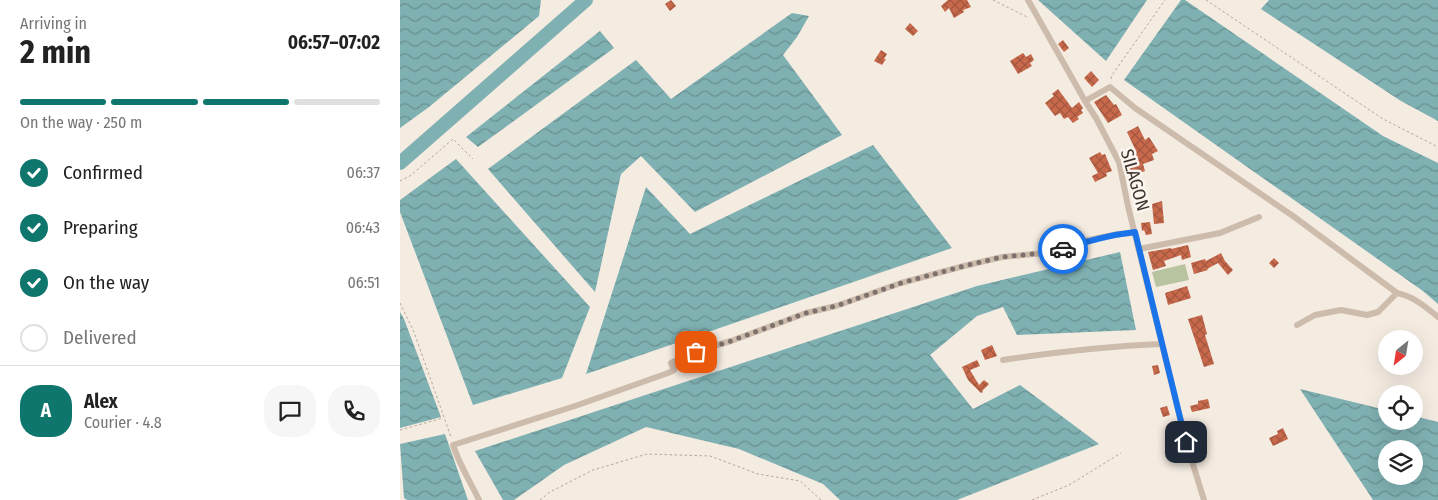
<!DOCTYPE html>
<html lang="en">
<head>
<meta charset="utf-8">
<style>
	body { margin:0; font-family:"Fira Sans Condensed",sans-serif; background:#f6f6f6; color:#222; height:100vh; display:flex; flex-direction:column; font-size:19px; white-space:nowrap }
	* { box-sizing:border-box; margin:0 }
	p { font-size:16px; color:#767676 }
	.icon { flex:none; width:28px; height:28px; fill:none; stroke:currentColor; stroke-width:2; stroke-linecap:round; stroke-linejoin:round }
	.map { position:relative; flex:1; overflow:hidden }
	.details { display:flex; flex-direction:column; background:#fff; width:400px }
	.details>* { flex:none }
	.needle { width:32px; rotate:210deg }
	.tools { position:absolute; left:978px; top:330px; display:grid; gap:10px }
	.tools a { display:grid; place-items:center; width:45px; height:45px; border-radius:50%; background:#fff; box-shadow:0 5px 20px #0002; font-size:25px }
	.pin { position:absolute; display:grid; place-items:center; width:42px; height:42px; color:#fff; margin:-21px; border-radius:10px; box-shadow:0 2px 8px #0006 }
	.courier { position:absolute; display:grid; place-items:center; width:50px; height:50px; margin:-25px; border:4px solid #1a73e8; border-radius:50%; background:#fff; color:#222; box-shadow:0 1px 6px #0007 }
	.summary em { font-style:normal; font-weight:700 }
	.summary div { display:flex; flex-direction:column-reverse }
	.summary { display:flex; align-items:center; justify-content:space-between; height:85px; padding:0 20px }
	h1 { font-size:32px; font-weight:700; line-height:38px }
	.bar { display:grid; grid-template-columns:repeat(4,1fr); gap:8px 5px; align-content:center; height:60px; padding:0 20px }
	.bar i { height:6px; border-radius:4px; background:#e0e0e0 }
	.bar .active { background:#0f766e }
	.bar p { grid-column:span 4 }
	.line { display:flex; align-items:center; gap:12px; padding:0 20px; border-top:1px solid #e0e0e0 }
	.line div { flex:1 }
	.round { display:grid; place-items:center; flex:none; width:52px; height:52px; border-radius:20px; background:#f6f6f6 }
	ol { padding:0 20px; list-style:none }
	li { display:flex; align-items:center; gap:15px; height:55px }
	li p { margin-inline-start:auto }
	li .icon { padding:5px; border-radius:50%; background:#0f766e; color:#fff; stroke-width:4 }
	li:last-child { color:#767676 }
	li i { width:28px; height:28px; border:2px solid #e0e0e0; border-radius:50% }
	main { display:flex; flex:1; min-height:0 }
	.map>svg:first-child { display:block }
</style>
</head>
<body>
<main>
<section class="details">
<div class="summary"><div><h1>2 min</h1><p>Arriving in</p></div><em>06:57–07:02</em></div>
<div class="bar"><i class="active"></i><i class="active"></i><i class="active"></i><i></i><p>On the way · 250 m</p></div>
<ol>
<li><svg class="icon" aria-label="check" viewBox="0 0 24 24"><path d="M5 12l5 5 9-10"/></svg>Confirmed<p>06:37</p></li>
<li><svg class="icon" aria-label="check" viewBox="0 0 24 24"><path d="M5 12l5 5 9-10"/></svg>Preparing<p>06:43</p></li>
<li><svg class="icon" aria-label="check" viewBox="0 0 24 24"><path d="M5 12l5 5 9-10"/></svg>On the way<p>06:51</p></li>
<li><i></i>Delivered</li>
</ol>
<div class="line" style="height:90px"><b class="round" style="background:#0f766e;color:#fff">A</b><div><b>Alex</b><p>Courier · 4.8</p></div><a class="round"><svg class="icon" aria-label="chat" viewBox="0 0 24 24"><path d="M4 5h16v11H9l-5 4z"/></svg></a><a class="round"><svg class="icon" aria-label="phone" viewBox="0 0 24 24"><path d="M5 4h4l2 5-3 2q2 4 5 5l2-3 5 2v4C11 20 4 13 5 4z"/></svg></a></div>
</section>
<div class="map">
<svg width="1038" height="500" viewBox="0 0 1038 500">
	<defs>
		<pattern id="water-waves" width="16" height="10" patternUnits="userSpaceOnUse" patternTransform="scale(1.25)"><rect width="16" height="10" fill="#7fb0b2"/><path d="M0 5q4-4 8 0t8 0" fill="none" stroke="#699091"/></pattern>
		<pattern id="building-cross-hatch" width="8" height="8" patternUnits="userSpaceOnUse" patternTransform="scale(1.25)"><rect width="8" height="8" fill="#c8694b"/><path d="M0 0l8 8M0 8l8-8" fill="none" stroke="#a4573f"/></pattern>
	</defs>
	<rect width="100%" height="100%" fill="#f4ebe1"/>
	<path fill="#b8c4a0" d="M785 264 789 280 756 287 752 272Z"/>
	<path fill="url(#water-waves)" fill-rule="evenodd" d="M0 0H141L139 16 29 107 0 128Z
		M638 0H747L706 61Z
		M781 0H785L983 136 1038 163V304L1023 291 724 80Z
		M869 0H1038V121L1001 101 861 9Z
		M392 13 409 16 397 37 383 55 442 135 295 212 241 156 221 174 195 292 88 169 236 60 271 99Z
		M200 31 214 48 78 147 66 137Z
		M473 145 552 248 186 374 246 187 290 234Z
		M56 159 190 307 162 378 73 405 0 212V200Z
		M720 252 736 330 617 335 603 307 577 316 530 355 573 409 620 385 699 444 557 500H440L423 484 339 449 246 427 164 465 114 500H103L75 451 577 286Z
		M0 312 4 319 41 417 0 428Z
		M900 389 986 410V421H1014V416L1038 422V500H973ZM986 449H1014V476H986Z
		M45 434 68 500H7L4 498 0 444Z"/>
	<g fill="none" stroke-linecap="round" stroke-linejoin="round">
		<path stroke="#7fb0b2" stroke-width="14" d="M0 163 186 0"/>
	</g>
	<path fill="url(#building-cross-hatch)" d="M271 0 276 6 270 11 265 4Z
		M548 0H567L571 7 563 10 564 12 554 18 549 8 545 12 541 6Z
		M510 23 518 31 513 36 505 29Z
		M663 40 669 48 664 52 658 44Z
		M481 50 487 54 484 59H486L482 65 474 61Z
		M623 53 626 57 631 54 634 60 630 63 632 66 618 74 610 61Z
		M691 71 699 80 692 87 684 78Z
		M658 89 672 108 679 102 683 108 681 110 683 113 677 117 679 119 673 123 668 117 664 119 660 113 655 116 645 103 654 96 652 94Z
		M706 95 714 105 716 104 722 115 708 123 694 102Z
		M738 126 745 140 749 137 758 151 752 154 754 160 743 164 745 171 731 176 728 167 735 165 730 154 736 151 727 132Z
		M700 152 702 155 705 154 712 171 706 173 707 176 695 182 692 176 698 173 689 158Z
		M762 201 764 223 754 224 752 204Z
		M750 222 752 234 746 235 744 230 742 231 741 223Z
		M788 245 791 257 782 260 781 255 764 261 766 266 753 270 748 252 771 248V249Z
		M821 253 825 261 833 270 828 275 818 263 807 269 808 270 794 274 791 263 805 259 806 261Z
		M874 258 879 263 874 268 869 263Z
		M787 286 791 298 768 305 765 293Z
		M802 315 807 334 805 335 814 364 804 367 788 319Z
		M592 345 597 356 585 360 581 350Z
		M577 360 580 366 570 370 579 385 584 380 589 384 582 391 583 392 581 393 568 380 562 367Z
		M758 365 760 373 754 375 752 366Z
		M808 399 810 408 792 412 790 406 798 404V401Z
		M767 406 770 415 763 417 760 408Z
		M883 428 888 439 873 446 869 438 878 434 877 431Z"/>
	<g fill="none" stroke-linecap="round" stroke-linejoin="round">
		<path stroke="#b9a596" stroke-width="1" stroke-dasharray="2.5 2.5" stroke-linecap="butt" d="M593 0 629 18
			M806 0 983 119 1038 147
			M711 79 712 75 765 0
			M0 181 10 176 53 139 73 159
			M0 303 14 332 51 437
			M0 430 43 418
			M140 500 150 492 193 470 247 454 310 456 358 474 400 481 421 500
			M632 500 669 485 721 453"/>
		<path stroke="#cdbbac" stroke-width="6" d="M628 0 685 101 696 118 719 162 728 206 786 442 804 500
			M685 101 710 87 735 108 893 216 997 293C1013 296 1026 307 1038 317
			M739 249 820 233 859 217
			M897 325 915 315 941 310 967 315 978 312 997 293
			M603 360C656 352 709 346 762 344
			M79 500C70 481 59 464 53 445L175 406 268 373 274 370 271 363 296 351 331 341 406 313 436 306 501 283 564 266 602 257 654 252 688 240 718 234 735 233"/>
	</g>
	<g fill="none" stroke-linecap="round" stroke-linejoin="round">
		<path stroke="#7c716b" stroke-width="5" stroke-dasharray="0 9" d="M296 352 331 341 406 313 436 306 501 283 564 266 602 257 654 252 663 249"/>
		<path stroke="#1a73e8" stroke-width="6" d="M663 249C687 241 710 235 735 232L786 442"/>
	</g>
	<g text-anchor="middle" stroke-width="5" stroke-linejoin="round" paint-order="stroke">
		<g font-size="18" fill="#3b302b" stroke="#fbf5ee">
			<text transform="translate(735 180) rotate(74)" y="6">SILAGON</text>
		</g>
	</g>
</svg>
<div class="tools">
<a><svg class="needle" viewBox="-14 -14 28 28"><path d="M0-13l5 13h-10z" fill="#e53935"/><path d="M0 13l5-13h-10z" fill="#767676"/></svg></a>
<a><svg class="icon" aria-label="locate" viewBox="0 0 24 24"><circle cx="12" cy="12" r="6"/><path d="M12 2v4M12 18v4M2 12h4M18 12h4"/></svg></a>
<a><svg class="icon" aria-label="layers" viewBox="0 0 24 24"><path d="M12 4l9 5-9 5-9-5zM3 14l9 5 9-5"/></svg></a>
</div>
<div class="pin" style="left:296px;top:352px;background:#ea580c"><svg class="icon" aria-label="bag" viewBox="0 0 24 24"><path d="M5 8h14l-1 12H6zM9 8a3 3 0 0 1 6 0"/></svg></div>
<div class="pin" style="left:786px;top:442px;background:#1f2937"><svg class="icon" aria-label="home" viewBox="0 0 24 24"><path d="M3 11l9-7 9 7M6 9v11h12V9"/></svg></div>
<div class="courier" style="left:663px;top:249px"><svg class="icon" aria-label="car" viewBox="0 0 24 24"><path d="M5 17H2v-5l4-1 3-4h7l3 4 3 1v5h-3M9 17h6M6 11h13"/><circle cx="7" cy="17" r="2"/><circle cx="17" cy="17" r="2"/></svg></div>
</div>
</main>
</body>
</html>
